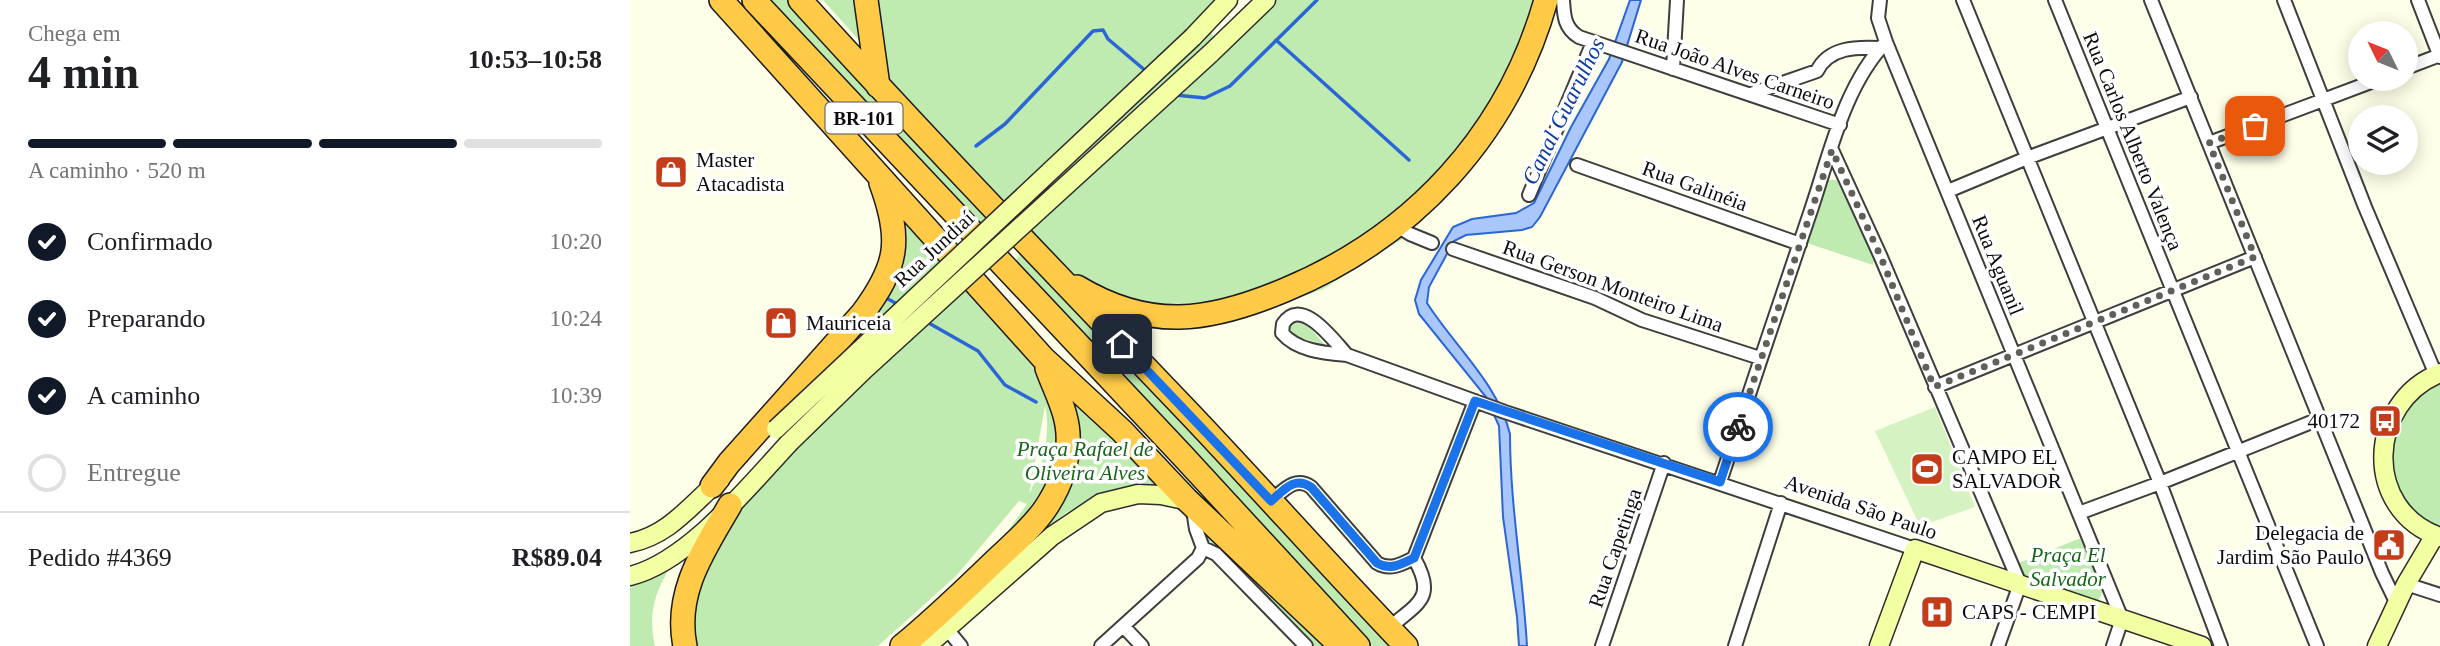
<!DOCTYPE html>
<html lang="pt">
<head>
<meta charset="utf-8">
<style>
	body { margin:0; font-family:Georgia,serif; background:#f6f6f6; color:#202124; height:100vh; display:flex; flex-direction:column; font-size:26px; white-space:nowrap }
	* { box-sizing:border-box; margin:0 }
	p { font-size:23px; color:#757577 }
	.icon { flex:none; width:38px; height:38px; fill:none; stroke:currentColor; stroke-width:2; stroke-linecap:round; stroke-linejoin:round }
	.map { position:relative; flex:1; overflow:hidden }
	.panel { display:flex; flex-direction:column; background:#fff; width:630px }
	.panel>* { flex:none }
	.needle { width:46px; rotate:313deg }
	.fabs { position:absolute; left:1718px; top:21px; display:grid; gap:14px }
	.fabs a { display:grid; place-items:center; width:70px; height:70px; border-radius:50%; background:#fff; box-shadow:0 4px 18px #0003; font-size:35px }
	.pin { position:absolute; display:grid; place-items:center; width:60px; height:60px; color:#fff; margin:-30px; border-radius:14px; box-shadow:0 4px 10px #0006 }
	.courier { position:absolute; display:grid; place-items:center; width:70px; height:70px; margin:-35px; border:5px solid #1a73e8; border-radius:50%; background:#fff; color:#222; box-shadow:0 2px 9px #0007 }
	.head em { font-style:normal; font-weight:600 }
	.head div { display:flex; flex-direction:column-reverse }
	.head { display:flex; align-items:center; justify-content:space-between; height:119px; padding:0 28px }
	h1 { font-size:46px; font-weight:600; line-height:52px }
	.bar { display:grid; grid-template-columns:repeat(4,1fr); gap:10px 7px; align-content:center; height:84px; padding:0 28px }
	.bar i { height:9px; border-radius:5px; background:#e0e0e0 }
	.bar .active { background:#111827 }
	.bar p { grid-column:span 4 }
	.line { display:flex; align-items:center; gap:18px; padding:0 28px; border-top:2px solid #e0e0e0 }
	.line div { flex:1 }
	ol { padding:0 28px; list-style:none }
	li { display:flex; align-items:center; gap:21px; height:77px }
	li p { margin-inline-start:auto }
	li .icon { padding:7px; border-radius:50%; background:#111827; color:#fff; stroke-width:4 }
	li:last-child { color:#757577 }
	li i { width:38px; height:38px; border:4px solid #e0e0e0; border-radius:50% }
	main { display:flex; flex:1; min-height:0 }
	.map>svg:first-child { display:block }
</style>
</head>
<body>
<main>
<section class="panel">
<div class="head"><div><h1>4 min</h1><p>Chega em</p></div><em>10:53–10:58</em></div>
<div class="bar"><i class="active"></i><i class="active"></i><i class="active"></i><i></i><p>A caminho · 520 m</p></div>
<ol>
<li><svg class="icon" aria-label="check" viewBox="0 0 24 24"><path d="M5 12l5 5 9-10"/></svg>Confirmado<p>10:20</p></li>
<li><svg class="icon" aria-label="check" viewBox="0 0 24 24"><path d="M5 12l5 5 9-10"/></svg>Preparando<p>10:24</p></li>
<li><svg class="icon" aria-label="check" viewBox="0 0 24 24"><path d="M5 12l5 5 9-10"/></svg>A caminho<p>10:39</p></li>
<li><i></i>Entregue</li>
</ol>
<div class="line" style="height:91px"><div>Pedido #4369</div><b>R$89.04</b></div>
</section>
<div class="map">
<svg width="1810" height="646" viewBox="0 0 1810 646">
	<rect width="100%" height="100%" fill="#feffe8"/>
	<path fill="#bfebb0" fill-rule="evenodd" d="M138 0H164L364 215 350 228Z
		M193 0H230L235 47Z
		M236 0H600L580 23 585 45 630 0H928L919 32 884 108 850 159 774 238 693 289 613 319 572 328H539L490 321 458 307 248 86Z
		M1199 180H1206L1213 186 1244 258 1243 265 1174 242 1196 182Z
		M262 187 556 499 469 498 437 512 294 622 380 528 397 504 389 501 326 576 248 646H42C39 629 39 609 45 592 62 547 114 502 147 467L163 454 134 424 255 288ZM415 406C422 437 411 468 399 495Z
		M394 249 768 646H742L385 261Z
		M665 319 675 322 695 345 662 335 658 330 659 324Z
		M1810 384V531L1799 526 1767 493 1759 449 1770 417 1789 396Z
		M571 524 704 646H680L579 544Z
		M1451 538 1473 591 1469 600H1462L1386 573 1381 566Z
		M50 552C29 584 16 607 25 646H0V588L18 579Z"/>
	<path fill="#d5f2c2" d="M1305 407 1345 507 1290 526 1245 431Z"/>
	<path fill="#a9c7fa" stroke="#2b66d6" stroke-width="2" d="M1000 0H1011L992 62 910 217 902 227 892 230 836 235 824 241 799 287 797 303C825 347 867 382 880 434 880 505 893 575 897 646H889L887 617 873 517 869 426 856 397 789 314 785 300 791 280 823 227 842 219 886 213 904 203 941 127 979 59Z"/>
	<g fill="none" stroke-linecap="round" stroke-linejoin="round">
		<path stroke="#2b66d6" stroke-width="3.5" d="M646 40 779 160
			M545 95 575 98 600 86 687 0
			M346 146 375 124 463 31 473 30 478 39 517 72
			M258 299 269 305
			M297 322 348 351 375 385 406 402"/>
		<defs>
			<path id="street" d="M933 0C934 15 934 28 949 37L1210 125
				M1250 0 1248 18 1256 42 1492 619 1483 646
				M1333 0 1530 483 1591 646
				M1425 0 1687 646
				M1521 0 1752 573 1767 604
				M1654 0 1735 207 1806 375
				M1788 0 1810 57
				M1776 68 1810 55
				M1043 69 1047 0
				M1121 94 1187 71C1199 47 1226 47 1249 48
				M1579 143 1749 79
				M1202 150 1250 255 1390 584 1368 646
				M947 165 1170 244
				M1318 191 1397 158 1561 97
				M899 195 963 42
				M767 226 780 234 802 243
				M823 249 965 298 1012 320 1130 358
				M717 355C704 341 671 295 653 324L652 333C667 351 695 353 717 355L875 412 1285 549
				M1305 387 1625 257
				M1090 482C1120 391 1150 301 1181 210 1200 154 1214 86 1256 42
				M641 501C654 490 665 476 681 487L747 563C760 571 772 564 784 558
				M1449 513 1530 483 1689 419
				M573 548 586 554 676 646
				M1776 584 1810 595
				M493 626 512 646
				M759 628C788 603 807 598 784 558L845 401
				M317 629 331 646
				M471 646 568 558 573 548 566 529 563 510
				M972 646 1034 463
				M1105 646 1151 503"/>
			<path id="secondary" d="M563 37 598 0
				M580 54 636 0
				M1810 373C1737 402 1732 510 1810 537
				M0 543C40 535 61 504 90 480
				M0 576C58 562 119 486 159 443
				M297 646 422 536 471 503 508 494 531 495 559 501
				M1249 646 1285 549 1572 646
				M1747 646 1776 584 1805 535"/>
			<path id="highway" d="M91 0 413 358 492 431 556 499 711 646
				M124 0 552 455 728 646
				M170 0C297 140 428 276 559 413 632 490 702 569 776 646
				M236 0 248 86
				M447 287C520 331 579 322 655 290 783 237 878 135 916 0
				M82 486 99 463 232 314C268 266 272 240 251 183
				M55 646C44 592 74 550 100 505
				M272 646C305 619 336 589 367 559 383 544 402 528 415 509 428 490 437 467 438 444 440 416 426 393 417 368"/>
		</defs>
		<use href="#street" stroke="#3e3e3e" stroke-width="16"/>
		<use href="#secondary" stroke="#2d2d2d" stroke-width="21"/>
		<use href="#highway" stroke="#1c1c1c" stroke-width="26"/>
		<use href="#street" stroke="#fff" stroke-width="12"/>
		<use href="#secondary" stroke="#f2ffa3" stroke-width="18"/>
		<use href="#highway" stroke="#ffca47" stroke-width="23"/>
		<defs>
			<path id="secondary-bridge" d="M146 429 563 37
				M159 443 235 369 580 54"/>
		</defs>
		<use href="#secondary-bridge" stroke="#2d2d2d" stroke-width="21" stroke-linecap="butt"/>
		<use href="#secondary-bridge" stroke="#f2ffa3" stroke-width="18"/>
	</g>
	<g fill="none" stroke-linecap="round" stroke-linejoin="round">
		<path stroke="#606058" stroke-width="7" stroke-dasharray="0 12.6" d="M1108 427 1202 150 1250 255 1304 387 1625 257 1579 143 1625 126"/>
		<path stroke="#1a73e8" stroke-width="9" d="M492 344 641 501C654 490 664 476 681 487L747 563C760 571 772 564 784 558L845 401 1090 482 1108 427"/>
	</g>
	<defs>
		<symbol id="shop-square" viewBox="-11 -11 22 22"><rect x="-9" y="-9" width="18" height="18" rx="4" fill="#c33d1a" stroke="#fff"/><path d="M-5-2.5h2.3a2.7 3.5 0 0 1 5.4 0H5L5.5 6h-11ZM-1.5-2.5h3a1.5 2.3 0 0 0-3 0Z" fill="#fff"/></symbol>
		<symbol id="bus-square" viewBox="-11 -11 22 22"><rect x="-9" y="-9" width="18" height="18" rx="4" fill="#c33d1a" stroke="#fff"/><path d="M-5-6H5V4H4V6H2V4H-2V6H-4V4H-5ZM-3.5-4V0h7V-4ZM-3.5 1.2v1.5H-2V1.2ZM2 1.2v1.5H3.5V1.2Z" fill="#fff"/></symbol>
		<symbol id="stadium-square" viewBox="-11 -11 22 22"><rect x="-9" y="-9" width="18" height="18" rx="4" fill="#c33d1a" stroke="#fff"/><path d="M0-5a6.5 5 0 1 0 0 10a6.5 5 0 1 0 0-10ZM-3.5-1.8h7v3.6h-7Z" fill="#fff"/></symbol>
		<symbol id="civic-square" viewBox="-11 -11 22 22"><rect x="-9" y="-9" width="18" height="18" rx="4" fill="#c33d1a" stroke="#fff"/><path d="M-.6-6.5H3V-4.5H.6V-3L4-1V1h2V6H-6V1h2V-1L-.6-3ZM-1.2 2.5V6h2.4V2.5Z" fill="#fff"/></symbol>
		<symbol id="hospital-square" viewBox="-11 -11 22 22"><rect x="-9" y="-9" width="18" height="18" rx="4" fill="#c33d1a" stroke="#fff"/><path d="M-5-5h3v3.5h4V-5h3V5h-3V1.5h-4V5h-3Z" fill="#fff"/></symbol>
	</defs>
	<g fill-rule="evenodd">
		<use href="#shop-square" x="22" y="153" width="38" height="38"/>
		<use href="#shop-square" x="132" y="304" width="38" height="38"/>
		<use href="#bus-square" x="1736" y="402" width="38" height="38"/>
		<use href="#stadium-square" x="1278" y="450" width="38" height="38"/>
		<use href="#civic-square" x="1740" y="526" width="38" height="38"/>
		<use href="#hospital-square" x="1288" y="593" width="38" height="38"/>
	</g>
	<g text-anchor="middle" stroke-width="7" stroke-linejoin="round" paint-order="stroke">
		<rect fill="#fff" stroke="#545454" stroke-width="2" x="195.5" y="102.5" width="77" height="31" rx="5"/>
		<g font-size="19" font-weight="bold" fill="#0b0b0b">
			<text x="234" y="125">BR-101</text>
		</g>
		<g font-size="21" fill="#0b0b0b" stroke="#fff">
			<text transform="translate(1105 69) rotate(19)" y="7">Rua João Alves Carneiro</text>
			<text transform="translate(1503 141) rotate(68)" y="7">Rua Carlos Alberto Valença</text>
			<text transform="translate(1065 186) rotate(20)" y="7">Rua Galinéia</text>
			<text transform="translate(304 249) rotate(-43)" y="7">Rua Jundiaí</text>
			<text transform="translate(1368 265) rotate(68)" y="7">Rua Aguanil</text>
			<text transform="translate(983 286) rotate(20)" y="7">Rua Gerson Monteiro Lima</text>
			<text transform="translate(1231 507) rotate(19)" y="7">Avenida São Paulo</text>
			<text transform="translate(985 548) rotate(-71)" y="7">Rua Capetinga</text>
		</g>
		<g font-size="21" fill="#0b0b0b" stroke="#fff" text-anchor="start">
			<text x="66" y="167">Master<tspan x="66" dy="24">Atacadista</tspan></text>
			<text x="176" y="330">Mauriceia</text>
			<text x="1730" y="428" text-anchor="end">40172</text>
			<text x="1322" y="464">CAMPO EL<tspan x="1322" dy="24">SALVADOR</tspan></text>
			<text x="1734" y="540" text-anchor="end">Delegacia de<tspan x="1734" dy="24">Jardim São Paulo</tspan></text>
			<text x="1332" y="619">CAPS - CEMPI</text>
		</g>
		<g font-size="21" font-style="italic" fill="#18651b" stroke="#fff">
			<text x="455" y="456">Praça Rafael de<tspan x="455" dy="24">Oliveira Alves</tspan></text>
			<text x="1438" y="562">Praça El<tspan x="1438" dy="24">Salvador</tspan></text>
		</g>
		<g font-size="23" font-style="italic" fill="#0d3ba3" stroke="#fff">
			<text transform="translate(933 111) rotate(-64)" y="8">Canal Guarulhos</text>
		</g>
	</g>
</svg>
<div class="fabs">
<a><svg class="needle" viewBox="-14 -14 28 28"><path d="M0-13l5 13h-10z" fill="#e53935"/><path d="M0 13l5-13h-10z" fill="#757577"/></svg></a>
<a><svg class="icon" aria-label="layers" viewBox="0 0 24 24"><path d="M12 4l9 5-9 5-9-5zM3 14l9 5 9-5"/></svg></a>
</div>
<div class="pin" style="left:1625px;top:126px;background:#ea580c"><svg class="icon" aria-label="bag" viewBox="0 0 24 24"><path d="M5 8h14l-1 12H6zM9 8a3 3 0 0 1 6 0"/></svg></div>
<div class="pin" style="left:492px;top:344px;background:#1f2937"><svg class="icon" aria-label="home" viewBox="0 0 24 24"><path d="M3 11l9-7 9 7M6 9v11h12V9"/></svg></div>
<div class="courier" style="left:1108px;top:427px"><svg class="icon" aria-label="bike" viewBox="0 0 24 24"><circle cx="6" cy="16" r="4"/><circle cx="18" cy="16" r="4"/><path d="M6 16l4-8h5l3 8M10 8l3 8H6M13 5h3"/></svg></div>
</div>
</main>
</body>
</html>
